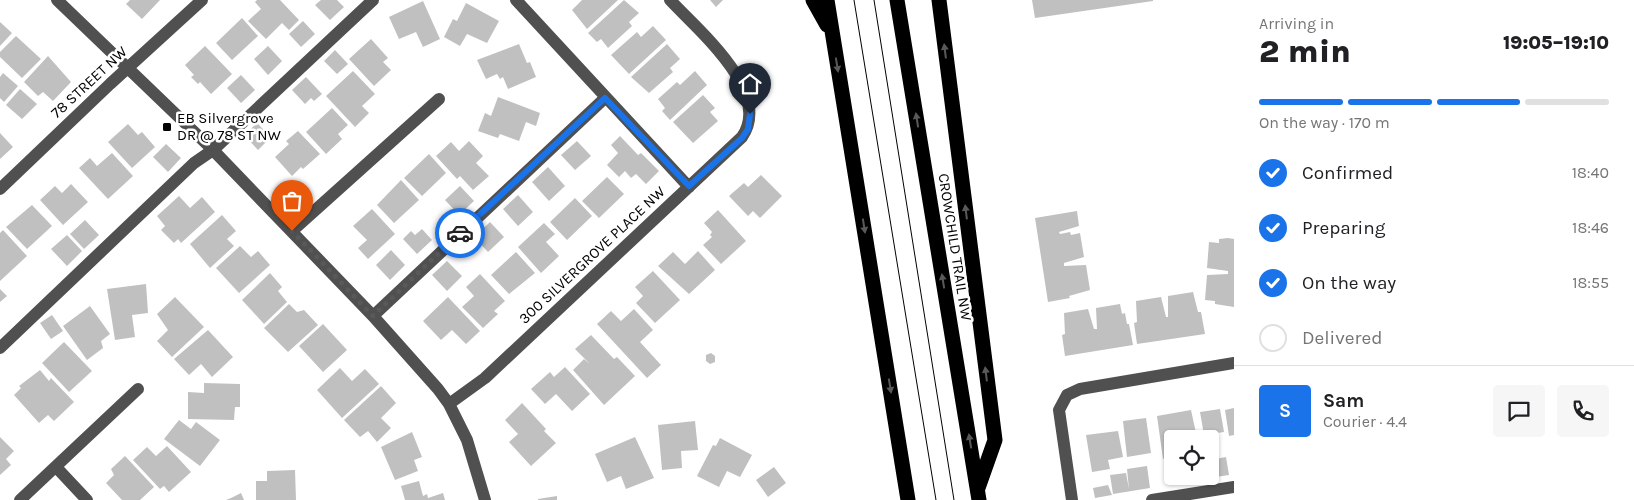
<!DOCTYPE html>
<html lang="en">
<head>
<meta charset="utf-8">
<style>
	body { margin:0; font-family:Karla,sans-serif; background:#f6f6f6; color:#202124; height:100vh; display:flex; flex-direction:column; font-size:19px; white-space:nowrap }
	* { box-sizing:border-box; margin:0 }
	p { font-size:16px; color:#757577 }
	.icon { flex:none; width:28px; height:28px; fill:none; stroke:currentColor; stroke-width:2; stroke-linecap:round; stroke-linejoin:round }
	.map { position:relative; flex:1; overflow:hidden }
	.panel { display:flex; flex-direction:column; background:#fff; width:400px }
	.panel>* { flex:none }
	.buttons { position:absolute; left:1164px; top:430px; display:grid; gap:10px }
	.buttons a { display:grid; place-items:center; width:55px; height:55px; border-radius:5px; background:#fff; box-shadow:0 1px 4px #0004; font-size:25px }
	.pin { position:absolute; display:grid; place-items:center; width:42px; height:42px; color:#fff; margin:-51px -21px; border-radius:50% 50% 50% 0; rotate:-45deg; box-shadow:0 0 5px #0007 }
	.pin .icon { rotate:45deg }
	.courier { position:absolute; display:grid; place-items:center; width:50px; height:50px; margin:-25px; border:4px solid #1a73e8; border-radius:50%; background:#fff; color:#222; box-shadow:0 1px 6px #0007 }
	.headline em { font-style:normal; font-weight:800 }
	.headline div { display:flex; flex-direction:column-reverse }
	.headline { display:flex; align-items:center; justify-content:space-between; height:85px; padding:0 25px }
	h1 { font-size:32px; font-weight:800; line-height:38px }
	.bar { display:grid; grid-template-columns:repeat(4,1fr); gap:8px 5px; align-content:center; height:60px; padding:0 25px }
	.bar i { height:6px; border-radius:4px; background:#e0e0e0 }
	.bar .on { background:#1a73e8 }
	.bar p { grid-column:span 4 }
	.line { display:flex; align-items:center; gap:12px; padding:0 25px; border-top:1px solid #e0e0e0 }
	.line div { flex:1 }
	.round { display:grid; place-items:center; flex:none; width:52px; height:52px; border-radius:5px; background:#f6f6f6 }
	ol { padding:0 25px; list-style:none }
	li { display:flex; align-items:center; gap:15px; height:55px }
	li p { margin-inline-start:auto }
	li .icon { padding:5px; border-radius:50%; background:#1a73e8; color:#fff; stroke-width:4 }
	li:last-child { color:#757577 }
	li i { width:28px; height:28px; border:2px solid #e0e0e0; border-radius:50% }
	main { display:flex; flex:1; min-height:0 }
	.map>svg:first-child { display:block }
</style>
</head>
<body>
<main>
<div class="map">
<svg width="1234" height="500" viewBox="0 0 1234 500">
	<rect width="100%" height="100%" fill="#fff"/>
	<path fill="#c0c0c0" d="M130 0H160L142 19 126 4Z
		M257 0H280L299 20 289 30 282 23 266 39 248 21 261 9 255 2Z
		M321 0H337L344 7 330 20 315 5Z
		M582 0H618L587 29 572 10Z
		M624 0 639 13 629 22 632 26 608 48 601 39 597 42 588 33Z
		M710 0H723L716 7Z
		M1032 0H1153V1L1035 18Z
		M423 1 440 39 423 47 416 32 399 39 389 17Z
		M466 3 499 21 487 43 467 34 460 46 444 37 453 19 457 21Z
		M242 18 258 36 232 60 216 43Z
		M303 21 315 34 301 47 289 34Z
		M0 22 12 33 0 46Z
		M653 26 666 40 629 74 611 55 637 32 641 37Z
		M16 36 41 59 22 78 0 57V52Z
		M371 39 388 58 383 62 391 70 374 86 349 59Z
		M519 44 527 63 530 62 536 77 508 89 503 77 500 79 497 74 486 79 477 60Z
		M667 44 680 59 670 68 673 72 649 93 631 77Z
		M205 46 232 74 211 94 200 82 198 84 191 77 194 75 185 65Z
		M268 46 282 61 268 75 254 59Z
		M335 50 348 64 337 74 324 61Z
		M48 56 71 82 53 101 43 92 38 96 24 82Z
		M353 71 375 94 362 106 369 113 355 127 326 96Z
		M695 71 707 85 670 120 662 111 665 108 658 99 677 82 680 85Z
		M3 73 18 86 4 102 0 98V77Z
		M241 75 255 90 241 103 227 88Z
		M306 77 322 94 314 101 311 98 305 104 292 90Z
		M20 89 37 104 22 119 6 105Z
		M703 95 715 108 710 112 718 121 693 143 673 122Z
		M498 97 540 113 536 126 526 122 519 141 500 134 498 138 478 131 485 113 491 116Z
		M332 108 348 125 338 134 342 139 326 154 306 132Z
		M257 123 271 137 258 150 244 135Z
		M128 124 138 135 142 132 155 147 132 168 108 142Z
		M298 131 320 154 303 169 301 167 292 176 275 157 289 144 286 141Z
		M0 133 13 147 0 159Z
		M620 136 638 155 641 153 659 171 646 184 636 174 631 178 625 171 619 177 607 165 618 153 611 145Z
		M469 141 483 156 476 163 489 176 473 190 460 176 457 179 436 156 451 142 459 151Z
		M577 141 591 156 575 170 561 155Z
		M166 144 181 158 168 172 153 157Z
		M112 153 133 176 108 199 79 168 90 158 97 166Z
		M429 154 446 173 422 196 404 178Z
		M548 167 565 186 549 201 532 182Z
		M761 175 782 196 760 218 753 211 748 216 729 196 744 183 748 187Z
		M607 177 624 194 599 218 582 201Z
		M401 180 419 200 394 223 377 205Z
		M71 184 88 202 63 225 40 200 55 186 62 193Z
		M460 186 474 201 459 215 445 200Z
		M518 195 533 212 518 226 503 209Z
		M179 196 190 208 202 197 215 212 181 243 178 239 174 243 161 230 165 226 157 216Z
		M575 198 592 216 567 240 550 222Z
		M32 205 52 226 27 249 6 227Z
		M372 209 395 234 368 259 358 248 367 240 353 226Z
		M718 210 746 241 721 264 703 245 712 237 710 235 712 232 704 223Z
		M1077 211 1079 226 1059 232 1060 234 1070 232 1071 235 1080 233 1084 257 1064 263V266L1086 265 1090 290 1069 296 1070 298 1048 302 1035 218Z
		M222 215 236 231 227 239 234 246 210 268 190 244Z
		M85 220 99 235 84 249 70 234Z
		M490 222 504 237 488 252 474 237Z
		M544 223 555 234 546 242 559 256 541 273 518 247Z
		M422 229 432 240 417 254 403 239 411 231 415 235Z
		M3 230 27 256 0 281V233Z
		M67 235 82 251 67 266 51 249Z
		M1228 238 1234 239V307L1215 304V301L1205 300 1207 275 1228 274V271L1207 268 1209 242 1219 243V239Z
		M240 246 251 257 258 251 270 265 239 293 216 268Z
		M391 250 405 265 390 280 376 265Z
		M698 251 715 270 689 294 658 266 673 252 685 264Z
		M516 252 535 273 509 294 491 275Z
		M447 261 462 276 447 291 432 275Z
		M653 271 680 300 655 323 636 303 643 296 635 287Z
		M270 273 282 287 278 291 287 302 264 324 242 300Z
		M480 274 505 301 494 311 498 314 483 328 462 307 474 296 466 287Z
		M146 284 148 313 132 315 135 337 115 340 107 289Z
		M0 289 7 296 0 302Z
		M1193 292 1198 312H1201L1205 334 1137 344 1134 323 1137 322 1136 301 1161 297 1166 317H1168V296Z
		M175 297 204 327 172 357 157 341 168 330 157 314Z
		M448 297 480 331 466 344 452 330 441 340 423 321Z
		M289 304 297 312 304 310 318 325 288 352 264 328Z
		M1120 304 1122 314 1125 313 1127 324H1129L1133 345 1065 356 1062 335 1065 334 1064 313 1088 309 1094 329H1097L1096 308Z
		M90 306 110 334 101 341 103 348 87 360 63 326Z
		M634 309 653 330 640 342 661 365 647 378 597 324 611 311 621 321Z
		M52 315 63 331 51 339 40 323Z
		M323 324 347 350 323 372 299 346Z
		M208 330 233 357 212 377 201 364 189 375 174 359Z
		M591 335 614 359 617 357 635 376 604 405 573 370 584 359 590 364 575 349Z
		M64 342 92 371 69 392 42 363Z
		M711 353 715 356V362L710 364 706 361V355Z
		M565 367 590 394 572 411 556 394 545 404 531 389 550 372 554 377Z
		M340 368 352 381 365 369 379 384 342 418 317 390Z
		M40 370 49 381 51 378 74 402 54 421 48 415 39 423 14 395 21 388 19 386Z
		M204 383 240 384V407H235L234 420 188 419V392L204 393Z
		M381 386 396 403 381 418 391 428 377 442 368 431 360 437 344 420Z
		M522 403 546 429 544 431 556 443 531 466 509 442 518 434 505 420Z
		M1234 408V435L1229 436 1225 410Z
		M1220 409 1224 432 1204 435 1200 412Z
		M1191 410 1196 433 1172 439V457L1163 459 1157 416Z
		M1146 418 1151 453 1127 457 1123 421Z
		M179 420 191 429 196 422 220 440 200 466 164 439Z
		M695 421 698 450 681 451 682 468 662 470 658 425Z
		M1118 431 1123 457 1108 460 1110 469 1092 472 1086 435Z
		M412 432 422 457 414 460 418 471 395 480 381 447Z
		M0 437 14 451 6 459 11 465 0 475Z
		M635 437 654 478 626 489 621 476 607 482 595 454Z
		M720 438 752 455 740 477 727 471 719 487 697 476 713 445 716 446Z
		M167 446 191 472 169 492 164 486 160 489 133 460 147 447 156 456Z
		M125 456 154 487 140 500H122L106 483 114 475 111 469Z
		M1226 457 1229 475 1209 478 1210 460Z
		M1147 466 1150 488 1113 494 1110 475 1126 473 1129 489 1127 469Z
		M774 467 786 483 768 497 756 480Z
		M295 470 296 500H256V481H267V471Z
		M419 481 423 496 427 494 428 498 443 493 445 500H405L401 486Z
		M1108 485 1112 495 1095 498 1093 488Z
		M241 493 244 500H226L231 498Z
		M557 496V500H538V499Z"/>
	<g fill="none" stroke-linecap="round" stroke-linejoin="round">
		<path stroke="#505050" stroke-width="12" d="M57 0 213 150 373 316 438 389 449 404 467 440 485 500
			M516 0 689 187
			M0 189 110 84 202 0
			M292 231 439 99
			M373 316 605 98
			M0 348 194 163 213 150 373 0
			M449 404 485 378 742 137C773 92 698 30 670 0
			M56 467 87 500
			M20 500 138 389
			M1072 500 1059 410 1067 395 1080 389 1234 363
			M1152 500 1234 487"/>
		<path stroke="#000" stroke-width="15" d="M813 0 827 25
			M827 0 908 500
			M897 0 979 500
			M939 0 995 440 978 488"/>
		<path stroke="#000" stroke-width="1" d="M854 0 936 500
			M874 0 954 500"/>
	</g>
	<defs><path id="oneway-solid" d="M-6-.8H1V-3.2L6.5 0L1 3.2V.8H-6Z" transform="scale(1.25)"/></defs>
	<g fill="#595959">
		<use href="#oneway-solid" transform="translate(945 51) rotate(-97)"/>
		<use href="#oneway-solid" transform="translate(837 65) rotate(81)"/>
		<use href="#oneway-solid" transform="translate(917 120) rotate(-99)"/>
		<use href="#oneway-solid" transform="translate(966 212) rotate(-97)"/>
		<use href="#oneway-solid" transform="translate(864 226) rotate(81)"/>
		<use href="#oneway-solid" transform="translate(943 281) rotate(-99)"/>
		<use href="#oneway-solid" transform="translate(986 374) rotate(-97)"/>
		<use href="#oneway-solid" transform="translate(890 386) rotate(81)"/>
		<use href="#oneway-solid" transform="translate(970 441) rotate(-99)"/>
	</g>
	<g fill="none" stroke-linecap="round" stroke-linejoin="round">
		<path stroke="#595959" stroke-width="5" stroke-dasharray="0 9" d="M292 231 373 316 460 233"/>
		<path stroke="#1a73e8" stroke-width="6" d="M460 233 605 98 689 186 742 138 748 129 750 114"/>
	</g>
	<rect fill="#000" stroke="#fff" stroke-width="2" x="162" y="122" width="10" height="10" rx="2.5"/>
	<g text-anchor="middle" stroke-width="5" stroke-linejoin="round" paint-order="stroke">
		<g font-size="15" fill="#000" stroke="#fff">
			<text transform="translate(89 82) rotate(-43)" y="5">78 STREET NW</text>
			<text transform="translate(955 247) rotate(81)" y="5">CROWCHILD TRAIL NW</text>
			<text transform="translate(592 255) rotate(-43)" y="5">300 SILVERGROVE PLACE NW</text>
		</g>
		<g font-size="15" fill="#000" stroke="#fff" text-anchor="start">
			<text x="177" y="123">EB Silvergrove<tspan x="177" dy="17">DR @ 78 ST NW</tspan></text>
		</g>
	</g>
</svg>
<div class="buttons">
<a><svg class="icon" aria-label="locate" viewBox="0 0 24 24"><circle cx="12" cy="12" r="6"/><path d="M12 2v4M12 18v4M2 12h4M18 12h4"/></svg></a>
</div>
<div class="pin" style="left:292px;top:231px;background:#ea580c"><svg class="icon" aria-label="bag" viewBox="0 0 24 24"><path d="M5 8h14l-1 12H6zM9 8a3 3 0 0 1 6 0"/></svg></div>
<div class="pin" style="left:750px;top:114px;background:#1f2937"><svg class="icon" aria-label="home" viewBox="0 0 24 24"><path d="M3 11l9-7 9 7M6 9v11h12V9"/></svg></div>
<div class="courier" style="left:460px;top:233px"><svg class="icon" aria-label="car" viewBox="0 0 24 24"><path d="M5 17H2v-5l4-1 3-4h7l3 4 3 1v5h-3M9 17h6M6 11h13"/><circle cx="7" cy="17" r="2"/><circle cx="17" cy="17" r="2"/></svg></div>
</div>
<section class="panel">
<div class="headline"><div><h1>2 min</h1><p>Arriving in</p></div><em>19:05–19:10</em></div>
<div class="bar"><i class="on"></i><i class="on"></i><i class="on"></i><i></i><p>On the way · 170 m</p></div>
<ol>
<li><svg class="icon" aria-label="check" viewBox="0 0 24 24"><path d="M5 12l5 5 9-10"/></svg>Confirmed<p>18:40</p></li>
<li><svg class="icon" aria-label="check" viewBox="0 0 24 24"><path d="M5 12l5 5 9-10"/></svg>Preparing<p>18:46</p></li>
<li><svg class="icon" aria-label="check" viewBox="0 0 24 24"><path d="M5 12l5 5 9-10"/></svg>On the way<p>18:55</p></li>
<li><i></i>Delivered</li>
</ol>
<div class="line" style="height:90px"><b class="round" style="background:#1a73e8;color:#fff">S</b><div><b>Sam</b><p>Courier · 4.4</p></div><a class="round"><svg class="icon" aria-label="chat" viewBox="0 0 24 24"><path d="M4 5h16v11H9l-5 4z"/></svg></a><a class="round"><svg class="icon" aria-label="phone" viewBox="0 0 24 24"><path d="M5 4h4l2 5-3 2q2 4 5 5l2-3 5 2v4C11 20 4 13 5 4z"/></svg></a></div>
</section>
</main>
</body>
</html>
